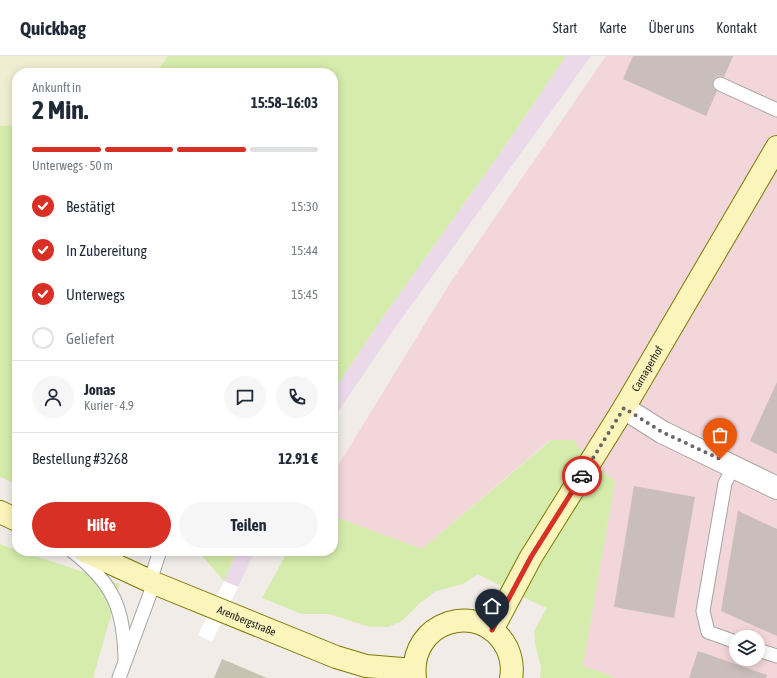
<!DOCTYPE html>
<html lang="de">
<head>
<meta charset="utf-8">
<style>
	body { margin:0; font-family:"Asap Condensed",sans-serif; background:#f6f6f7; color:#1f2937; height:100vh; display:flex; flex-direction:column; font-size:15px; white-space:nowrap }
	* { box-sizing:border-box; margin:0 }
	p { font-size:13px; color:#747a83 }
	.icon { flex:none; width:22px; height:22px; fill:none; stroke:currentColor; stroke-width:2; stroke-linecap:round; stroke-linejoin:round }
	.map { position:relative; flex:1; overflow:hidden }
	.drawer { position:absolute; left:12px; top:12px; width:326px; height:488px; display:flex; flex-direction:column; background:#fff; border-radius:16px; box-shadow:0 2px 10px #0003 }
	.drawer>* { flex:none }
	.buttons { position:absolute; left:729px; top:574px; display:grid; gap:8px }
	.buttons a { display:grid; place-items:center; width:36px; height:36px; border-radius:50%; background:#fff; box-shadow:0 2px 10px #0003; font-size:20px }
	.pin { position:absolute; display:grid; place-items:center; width:34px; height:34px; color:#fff; margin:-41px -17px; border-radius:50% 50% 50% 0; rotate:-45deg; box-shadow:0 0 4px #0007 }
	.pin .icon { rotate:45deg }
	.courier { position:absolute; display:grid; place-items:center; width:40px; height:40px; margin:-20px; border:3px solid #d93025; border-radius:50%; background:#fff; color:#222; box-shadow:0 1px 5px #0007 }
	.headline em { font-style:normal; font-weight:700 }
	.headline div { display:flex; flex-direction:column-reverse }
	.headline { display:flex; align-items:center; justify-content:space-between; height:68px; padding:0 20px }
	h1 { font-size:26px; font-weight:700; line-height:30px }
	.bar { display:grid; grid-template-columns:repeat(4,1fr); gap:6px 4px; align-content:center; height:48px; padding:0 20px }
	.bar i { height:5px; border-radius:3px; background:#e0e1e3 }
	.bar .current { background:#d93025 }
	.bar p { grid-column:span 4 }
	.line { display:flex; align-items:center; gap:10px; padding:0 20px; border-top:1px solid #e0e1e3 }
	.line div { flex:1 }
	.round { display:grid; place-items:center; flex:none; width:42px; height:42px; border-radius:21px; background:#f6f6f7 }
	ol { padding:0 20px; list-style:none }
	li { display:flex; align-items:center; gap:12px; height:44px }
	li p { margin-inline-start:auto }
	li .icon { padding:4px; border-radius:50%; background:#d93025; color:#fff; stroke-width:4 }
	li:last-child { color:#747a83 }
	li i { width:22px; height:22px; border:2px solid #e0e1e3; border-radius:50% }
	.action { display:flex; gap:8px; margin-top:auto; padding:8px 20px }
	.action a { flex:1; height:46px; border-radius:24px; background:#d93025; color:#fff; font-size:16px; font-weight:700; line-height:46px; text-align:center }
	.action a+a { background:#f6f6f7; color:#1f2937 }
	header { display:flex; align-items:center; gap:24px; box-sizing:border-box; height:56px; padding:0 20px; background:#fff; border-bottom:1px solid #e0e1e3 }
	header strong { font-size:19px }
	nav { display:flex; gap:22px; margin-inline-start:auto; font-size:14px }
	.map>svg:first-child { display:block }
</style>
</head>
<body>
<header>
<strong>Quickbag</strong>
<nav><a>Start</a><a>Karte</a><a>Über uns</a><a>Kontakt</a></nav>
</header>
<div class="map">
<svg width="777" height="622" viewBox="0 0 777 622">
	<rect width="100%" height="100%" fill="#f1ece7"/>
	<path fill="#f2d6d9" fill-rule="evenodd" d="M606 0H777V622H617L583 610 615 425 550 384 422 493 333 460V418L450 227ZM736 581H758V603H736Z"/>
	<path fill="#ebd9ea" d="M566 0H591L392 276 333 363V336L378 268 498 100Z
		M237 495H255L238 531 224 525Z"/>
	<path fill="#c6c3b2" d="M222 603 267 622H214Z"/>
	<path fill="#f0eed2" d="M0 0H168L156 17H17V69L0 70Z"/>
	<path fill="#d5ecac" d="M168 0H566L498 100 378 268 333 336V17H156Z
		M17 69V429L0 421V70Z
		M551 384H574L588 406 593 408 615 425 583 610 617 622H540L541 611 535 587 534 575 547 552 512 536 478 518 463 528 436 535 420 547 402 565 387 571H370L329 558H302L262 542 288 495H333V460L422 493Z
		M0 488 17 494V495H20L120 528 93 622H0Z
		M198 495H237L224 525Z"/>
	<path fill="#fff" d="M224 525 238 531 212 586 198 579Z"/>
	<path fill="#c9beba" d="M633 0H733L724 21 720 20 716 21 713 25V32L717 35 706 60 623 23Z
		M777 326V398L750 385Z
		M634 430 695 441 674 562 614 551Z
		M738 455 777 473V580L721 555Z
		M698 595 767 619 766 622H689Z"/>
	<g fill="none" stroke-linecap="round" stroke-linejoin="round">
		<defs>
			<path id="lane" d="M720 28 777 54
				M734 410 725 427 703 555 708 576 736 586
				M72 495C113 527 124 552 125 603
				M150 525 160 495
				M758 594 777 600
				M119 622 154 527"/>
			<path id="street" d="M624 352 662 376 777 432"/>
			<g id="secondary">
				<path d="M0 456 17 464"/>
				<path id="s1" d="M85 495 154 527 336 601 366 610 414 614"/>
				<path id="s2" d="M492 574 531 501 624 352 777 91"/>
				<path d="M415 622C408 565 481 542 507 592 511 601 513 612 511 622"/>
			</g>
		</defs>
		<use href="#lane" stroke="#a5a5a5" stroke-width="15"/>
		<use href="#street" stroke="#a5a5a5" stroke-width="24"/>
		<use href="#secondary" stroke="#7e7902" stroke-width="24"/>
		<use href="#lane" stroke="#fff" stroke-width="13"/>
		<use href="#street" stroke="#fff" stroke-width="22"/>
		<use href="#secondary" stroke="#fbf5bb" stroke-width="22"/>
	</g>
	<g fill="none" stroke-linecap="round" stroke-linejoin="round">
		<path stroke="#6a6866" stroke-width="4" stroke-dasharray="0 7.2" d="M582 420 624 352 662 376 720 403"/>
		<path stroke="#d93025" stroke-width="5" d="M492 574 531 501 582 420"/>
	</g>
	<g text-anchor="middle" stroke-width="3.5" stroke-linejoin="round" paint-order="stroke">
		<g font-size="11" fill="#212121" stroke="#fff">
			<text dy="4" stroke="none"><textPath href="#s2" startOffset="304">Carnaperhof</textPath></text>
			<text dy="4" stroke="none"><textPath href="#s1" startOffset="176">Arenbergstraße</textPath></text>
		</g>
	</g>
</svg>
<div class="buttons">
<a><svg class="icon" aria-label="layers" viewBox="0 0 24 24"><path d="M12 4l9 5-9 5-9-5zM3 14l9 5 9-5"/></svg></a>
</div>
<div class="pin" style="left:720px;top:403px;background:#ea580c"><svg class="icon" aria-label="bag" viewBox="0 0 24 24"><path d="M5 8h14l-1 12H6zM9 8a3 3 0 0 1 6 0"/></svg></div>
<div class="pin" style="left:492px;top:574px;background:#1f2937"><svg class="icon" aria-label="home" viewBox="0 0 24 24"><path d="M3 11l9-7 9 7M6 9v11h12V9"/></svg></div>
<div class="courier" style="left:582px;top:420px"><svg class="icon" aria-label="car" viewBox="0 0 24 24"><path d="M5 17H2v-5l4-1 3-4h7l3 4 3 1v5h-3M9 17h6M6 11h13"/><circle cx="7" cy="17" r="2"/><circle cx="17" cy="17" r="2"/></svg></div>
<section class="drawer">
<div class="headline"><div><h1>2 Min.</h1><p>Ankunft in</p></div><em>15:58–16:03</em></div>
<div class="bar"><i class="current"></i><i class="current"></i><i class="current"></i><i></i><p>Unterwegs · 50 m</p></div>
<ol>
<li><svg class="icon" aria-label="check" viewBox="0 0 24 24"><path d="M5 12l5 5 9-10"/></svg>Bestätigt<p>15:30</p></li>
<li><svg class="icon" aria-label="check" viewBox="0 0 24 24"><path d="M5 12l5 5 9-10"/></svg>In Zubereitung<p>15:44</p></li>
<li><svg class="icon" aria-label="check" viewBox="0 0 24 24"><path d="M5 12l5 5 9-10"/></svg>Unterwegs<p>15:45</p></li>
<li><i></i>Geliefert</li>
</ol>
<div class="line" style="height:72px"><a class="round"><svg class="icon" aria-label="person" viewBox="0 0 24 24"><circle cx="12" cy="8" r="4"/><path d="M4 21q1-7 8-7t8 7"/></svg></a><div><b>Jonas</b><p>Kurier · 4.9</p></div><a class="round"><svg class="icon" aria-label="chat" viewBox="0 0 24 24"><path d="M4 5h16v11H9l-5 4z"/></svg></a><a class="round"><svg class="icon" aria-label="phone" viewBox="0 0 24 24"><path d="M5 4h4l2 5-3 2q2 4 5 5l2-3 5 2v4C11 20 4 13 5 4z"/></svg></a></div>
<div class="line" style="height:52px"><div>Bestellung #3268</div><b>12.91 €</b></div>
<div class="action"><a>Hilfe</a><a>Teilen</a></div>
</section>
</div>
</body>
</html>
